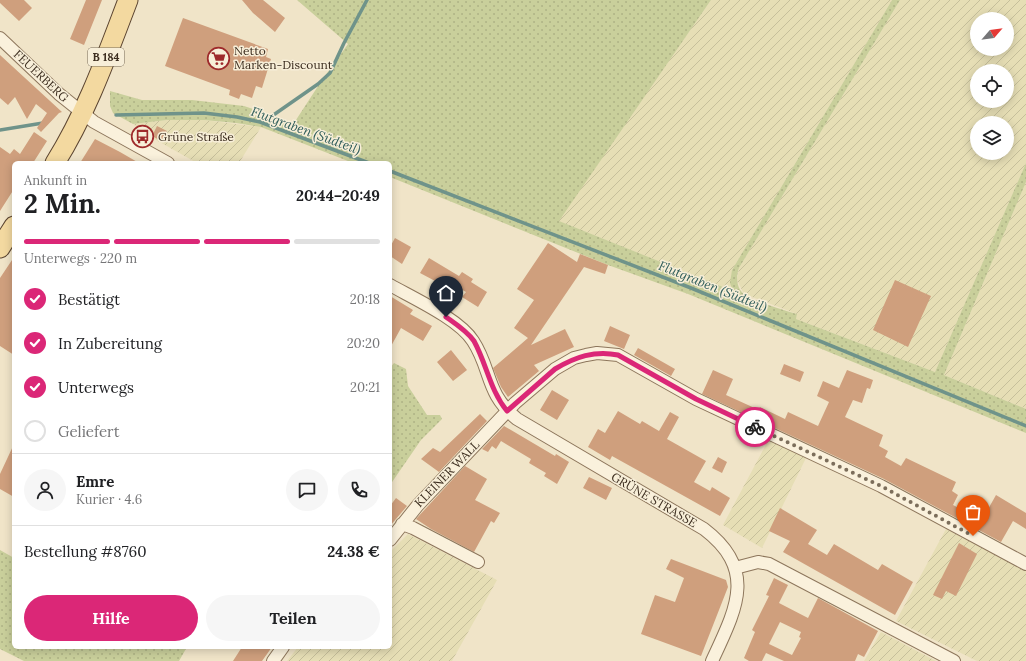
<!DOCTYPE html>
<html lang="de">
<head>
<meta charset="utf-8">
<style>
	body { margin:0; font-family:Lora,serif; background:#f6f6f6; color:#202124; height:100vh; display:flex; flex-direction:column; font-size:15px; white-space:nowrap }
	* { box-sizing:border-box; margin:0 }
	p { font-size:13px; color:#757577 }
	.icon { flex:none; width:22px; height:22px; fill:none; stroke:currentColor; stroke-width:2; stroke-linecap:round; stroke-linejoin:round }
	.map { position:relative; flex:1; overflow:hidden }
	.side { position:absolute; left:12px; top:161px; width:380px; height:488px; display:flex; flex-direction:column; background:#fff; border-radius:6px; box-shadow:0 2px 10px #0003 }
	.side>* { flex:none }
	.needle { width:26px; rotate:62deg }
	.tools { position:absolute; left:970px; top:12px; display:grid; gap:8px }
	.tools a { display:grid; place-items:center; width:44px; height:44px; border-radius:50%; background:#fff; box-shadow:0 2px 10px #0003; font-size:20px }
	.pin { position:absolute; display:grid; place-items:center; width:34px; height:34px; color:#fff; margin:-41px -17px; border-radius:50% 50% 50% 0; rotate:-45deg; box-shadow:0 0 4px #0007 }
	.pin .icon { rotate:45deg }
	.courier { position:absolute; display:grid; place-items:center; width:40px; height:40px; margin:-20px; border:3px solid #db2777; border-radius:50%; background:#fff; color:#222; box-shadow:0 1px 5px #0007 }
	.summary em { font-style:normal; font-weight:800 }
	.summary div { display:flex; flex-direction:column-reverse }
	.summary { display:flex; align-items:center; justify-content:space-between; height:68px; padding:0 12px }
	h1 { font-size:26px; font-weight:800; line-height:30px }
	.bar { display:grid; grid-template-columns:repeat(4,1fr); gap:6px 4px; align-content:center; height:48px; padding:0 12px }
	.bar i { height:5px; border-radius:3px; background:#e0e0e0 }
	.bar .active { background:#db2777 }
	.bar p { grid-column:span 4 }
	.line { display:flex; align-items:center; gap:10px; padding:0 12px; border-top:1px solid #e0e0e0 }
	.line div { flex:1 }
	.round { display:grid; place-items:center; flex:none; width:42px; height:42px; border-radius:21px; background:#f6f6f6 }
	ol { padding:0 12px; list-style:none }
	li { display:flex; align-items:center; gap:12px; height:44px }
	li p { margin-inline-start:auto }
	li .icon { padding:4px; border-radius:50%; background:#db2777; color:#fff; stroke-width:4 }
	li:last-child { color:#757577 }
	li i { width:22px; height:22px; border:2px solid #e0e0e0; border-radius:50% }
	.button { display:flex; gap:8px; margin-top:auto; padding:8px 12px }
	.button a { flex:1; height:46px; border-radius:24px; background:#db2777; color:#fff; font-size:16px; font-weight:800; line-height:46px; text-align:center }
	.button a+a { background:#f6f6f6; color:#202124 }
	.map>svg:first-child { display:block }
</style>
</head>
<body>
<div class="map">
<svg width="1026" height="661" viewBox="0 0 1026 661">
	<defs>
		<pattern id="farmland-furrows" width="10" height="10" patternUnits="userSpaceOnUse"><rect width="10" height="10" fill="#e6deb5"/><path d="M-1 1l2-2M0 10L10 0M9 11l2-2" fill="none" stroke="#c6bf9b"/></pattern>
		<pattern id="grass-dots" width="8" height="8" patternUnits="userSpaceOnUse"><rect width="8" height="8" fill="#c9cf9b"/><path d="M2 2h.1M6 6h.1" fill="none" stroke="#aeb285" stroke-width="1.8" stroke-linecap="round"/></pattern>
	</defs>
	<rect width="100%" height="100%" fill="#f0e4c8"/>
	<path fill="url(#farmland-furrows)" fill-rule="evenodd" d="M711 0H892L732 270 733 291 558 221Z
		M900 0H1026V163L935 372 796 319 797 314 744 294 737 280 739 268ZM977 19H1007V49H977ZM977 71H1007V101H977ZM977 123H1007V153H977Z
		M167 120H204L261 127 239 163H197L149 136 133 124Z
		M1026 182V409L944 375Z
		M769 439 806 458 762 548 723 525Z
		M946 529 1026 570V661H977L896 621Z
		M408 534 497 580 452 661H287L298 647H390V552Z
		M881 632 936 661H864Z"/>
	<path fill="url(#grass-dots)" d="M297 0H711L559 221 733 291 730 283 732 270 892 0H900L739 268C736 276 736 288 744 294 750 300 787 311 797 314L796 319 935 372 1026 163V182L944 375 1026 409V433L688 294 608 265 390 177V163H353L261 127 236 123 204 120H167L133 124 113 113 110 106V91L142 100H192L244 106 294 123 322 80 348 44Z
		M394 363 406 369 408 386 427 415H440L442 419 421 440 390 485V368Z
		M0 550 14 558V647H187L179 661H24L0 649Z"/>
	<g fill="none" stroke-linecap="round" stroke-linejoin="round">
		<path stroke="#6f938a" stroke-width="3.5" d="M116 115 204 113 237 117 260 122 369 163
			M261 121 272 116 318 84 330 73 344 43 367 0
			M0 130 43 123
			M390 171 691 288 1026 426"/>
	</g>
	<path fill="#cf9f7d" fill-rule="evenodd" d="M0 0H24L32 8 19 21 0 3Z
		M86 0H102L84 45 70 39Z
		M242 0H263L285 18 275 32 253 13Z
		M183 18 268 49 266 57 271 59 262 88 256 86 252 98 241 94 239 99 229 95 230 90 165 66Z
		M0 55 62 112 59 113 41 132 37 128 47 113 36 104 27 119 15 97 8 105 0 98Z
		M157 126 167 131 161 141 152 136Z
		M34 132 47 141 33 163H14V189L0 211V147L10 154 14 149 20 154Z
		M95 139 120 152 139 163H80Z
		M395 238 411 247 402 264 390 256V247Z
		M548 243 577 262 580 254 608 265 605 274 584 267 531 345 565 329 574 347 534 365 539 371 508 397 501 387 493 368 528 338 514 328 534 300 517 289Z
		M14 257V355L0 346V278Z
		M429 258 459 276 462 272 473 279 471 282 487 292 478 307 462 297 466 292 440 277 437 282 420 273Z
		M895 280 931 296 908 347 873 330Z
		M390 296 413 310 410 314 432 326 423 341 401 328 390 348Z
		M610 326 630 335 624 349 604 341Z
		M638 348 675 369 671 376 634 355Z
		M451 350 467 370 453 381 437 362Z
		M784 364 804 372 800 382 780 374Z
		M713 370 733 379 726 395 759 410 760 407 785 419 788 412 818 426 829 402 817 396 823 381 839 388 847 370 873 380 870 389 867 388 862 403 853 400 845 417 883 435 879 446 888 451 885 457 901 466 906 458 956 482 952 491 958 495 953 505 982 520 996 495 1026 513V529L1013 521 1001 542 884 479 702 394Z
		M552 390 569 400 557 420 540 410Z
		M618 411 640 424 642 421 659 431 670 412 679 417 667 439 706 461 694 482 710 491 712 487 730 498 720 516 612 456 610 460 588 447 598 429 605 433Z
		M480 414 487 421 439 472 421 459 433 448 440 452Z
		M504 426 555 456 556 454 569 462 557 484 544 476 546 473 529 463 531 459 501 441 496 449 492 446 488 452 482 449Z
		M14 444V497L0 489V474Z
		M718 457 727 462 722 473 712 468Z
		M465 466 487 479 475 500 500 513 494 523 491 521 474 552 431 529 416 519Z
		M589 477 612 488 606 500 583 488Z
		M396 498 407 506 390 526V506Z
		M780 508 817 530 808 544 827 555 834 544 878 570 882 564 913 582 895 615 783 552 790 541 769 531Z
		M959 543 977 554 956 596 946 591 942 599 933 595Z
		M671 559 726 580 728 587 701 656 641 634 655 595 675 602 684 578 666 569Z
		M774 578 788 585 779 603 808 618 818 598 878 631 864 657 858 654 855 661H784L766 653 762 661H749L744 658 755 632 752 630 769 596 766 595ZM780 622 801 632 799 637 801 638 792 655 769 644Z
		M242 647H272L262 661H233Z"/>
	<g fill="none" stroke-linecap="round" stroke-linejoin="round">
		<defs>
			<path id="street" d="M0 38 59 94 94 122 168 163
				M390 285C413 298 459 319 473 341 492 370 485 393 517 419L704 529C758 570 736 609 712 661
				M402 524 413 528 478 562
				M390 540 418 505 515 403 555 369 574 358 586 355 597 353 618 355 696 399 881 486 1026 564
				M735 568 758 562 769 564 954 661
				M273 661 283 647"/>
			<path id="primary" d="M55 163C87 112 107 55 128 0
				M0 248 14 226"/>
		</defs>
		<use href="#street" stroke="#8d765c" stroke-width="14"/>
		<use href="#primary" stroke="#5b4430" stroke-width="21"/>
		<use href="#street" stroke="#faf1dc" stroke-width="12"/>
		<use href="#primary" stroke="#f3d9a0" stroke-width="19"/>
	</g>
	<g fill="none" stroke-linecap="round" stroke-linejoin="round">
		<path stroke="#7c6e5b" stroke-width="4" stroke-dasharray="0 7.2" d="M755 427 881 486 973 536"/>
		<path stroke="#db2777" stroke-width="5" d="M446 317C456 324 467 331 474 341 487 365 490 390 507 411L555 369C575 357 595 350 618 355L696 399 755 427"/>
	</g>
	<defs>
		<symbol id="supermarket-ring" viewBox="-11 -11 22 22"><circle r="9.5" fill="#f7eed8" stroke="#9e2a2b" stroke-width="1.5"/><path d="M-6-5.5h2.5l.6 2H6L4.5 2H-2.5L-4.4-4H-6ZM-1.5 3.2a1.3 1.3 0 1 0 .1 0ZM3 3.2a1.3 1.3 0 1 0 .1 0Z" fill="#9e2a2b"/></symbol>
		<symbol id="bus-ring" viewBox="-11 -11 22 22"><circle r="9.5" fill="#f7eed8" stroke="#9e2a2b" stroke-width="1.5"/><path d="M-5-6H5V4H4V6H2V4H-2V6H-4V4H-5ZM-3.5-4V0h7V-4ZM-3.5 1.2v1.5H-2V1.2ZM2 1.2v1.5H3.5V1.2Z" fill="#9e2a2b"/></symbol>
	</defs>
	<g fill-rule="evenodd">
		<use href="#supermarket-ring" x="206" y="46" width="25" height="25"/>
		<use href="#bus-ring" x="130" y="124" width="25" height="25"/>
	</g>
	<g text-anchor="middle" stroke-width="3" stroke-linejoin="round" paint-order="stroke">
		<rect fill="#f7eed8" stroke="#756857" stroke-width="1" x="88" y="48" width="36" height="18" rx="3"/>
		<g font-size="11" font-weight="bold" fill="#3d2e20">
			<text x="106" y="61">B 184</text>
		</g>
		<g font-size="12" fill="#3d2e20" stroke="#f7eed8" text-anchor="start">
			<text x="234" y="55">Netto<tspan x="234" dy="14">Marken-Discount</tspan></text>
			<text x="158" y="141">Grüne Straße</text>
		</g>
		<g font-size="12" fill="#3d2e20" stroke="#f7eed8">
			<text transform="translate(41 76) rotate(43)" y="4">FEUERBERG</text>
			<text transform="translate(447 474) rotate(-46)" y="4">KLEINER WALL</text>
			<text transform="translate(654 500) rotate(30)" y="4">GRÜNE STRASSE</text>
		</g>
		<g font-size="13" font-style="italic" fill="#2f5d5a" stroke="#f7eed8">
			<text transform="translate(306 130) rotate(20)" y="5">Flutgraben (Südteil)</text>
			<text transform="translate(713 286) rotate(22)" y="5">Flutgraben (Südteil)</text>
		</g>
	</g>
</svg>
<div class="tools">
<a><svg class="needle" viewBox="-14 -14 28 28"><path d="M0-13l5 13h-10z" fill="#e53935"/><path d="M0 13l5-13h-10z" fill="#757577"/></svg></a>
<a><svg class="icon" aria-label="locate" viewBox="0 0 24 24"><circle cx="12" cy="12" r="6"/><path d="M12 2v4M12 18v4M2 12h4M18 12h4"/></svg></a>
<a><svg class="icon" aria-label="layers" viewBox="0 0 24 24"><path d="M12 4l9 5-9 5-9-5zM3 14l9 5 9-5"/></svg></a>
</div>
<div class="pin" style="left:973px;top:536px;background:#ea580c"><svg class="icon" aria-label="bag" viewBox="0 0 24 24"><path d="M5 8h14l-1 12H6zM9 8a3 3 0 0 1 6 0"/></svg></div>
<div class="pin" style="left:446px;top:317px;background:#1f2937"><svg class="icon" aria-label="home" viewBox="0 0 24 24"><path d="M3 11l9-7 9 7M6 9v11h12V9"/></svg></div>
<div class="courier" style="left:755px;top:427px"><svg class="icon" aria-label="bike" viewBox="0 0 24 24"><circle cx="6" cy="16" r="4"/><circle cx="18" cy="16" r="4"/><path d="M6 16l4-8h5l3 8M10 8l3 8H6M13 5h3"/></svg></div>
<section class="side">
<div class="summary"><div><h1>2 Min.</h1><p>Ankunft in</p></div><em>20:44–20:49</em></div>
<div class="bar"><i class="active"></i><i class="active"></i><i class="active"></i><i></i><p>Unterwegs · 220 m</p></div>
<ol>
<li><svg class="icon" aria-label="check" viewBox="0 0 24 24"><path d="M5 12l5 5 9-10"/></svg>Bestätigt<p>20:18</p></li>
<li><svg class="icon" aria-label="check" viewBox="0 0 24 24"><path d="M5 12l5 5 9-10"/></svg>In Zubereitung<p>20:20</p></li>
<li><svg class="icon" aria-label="check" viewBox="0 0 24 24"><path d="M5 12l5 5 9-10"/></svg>Unterwegs<p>20:21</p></li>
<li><i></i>Geliefert</li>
</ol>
<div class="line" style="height:72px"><a class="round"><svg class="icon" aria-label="person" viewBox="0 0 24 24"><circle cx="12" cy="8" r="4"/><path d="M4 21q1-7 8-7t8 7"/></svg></a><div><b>Emre</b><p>Kurier · 4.6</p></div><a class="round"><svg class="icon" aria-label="chat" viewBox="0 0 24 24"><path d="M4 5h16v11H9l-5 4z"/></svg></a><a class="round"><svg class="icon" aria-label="phone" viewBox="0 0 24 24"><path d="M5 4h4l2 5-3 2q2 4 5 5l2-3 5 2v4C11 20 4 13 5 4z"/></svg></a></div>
<div class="line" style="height:52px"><div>Bestellung #8760</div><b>24.38 €</b></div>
<div class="button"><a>Hilfe</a><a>Teilen</a></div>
</section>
</div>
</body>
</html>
